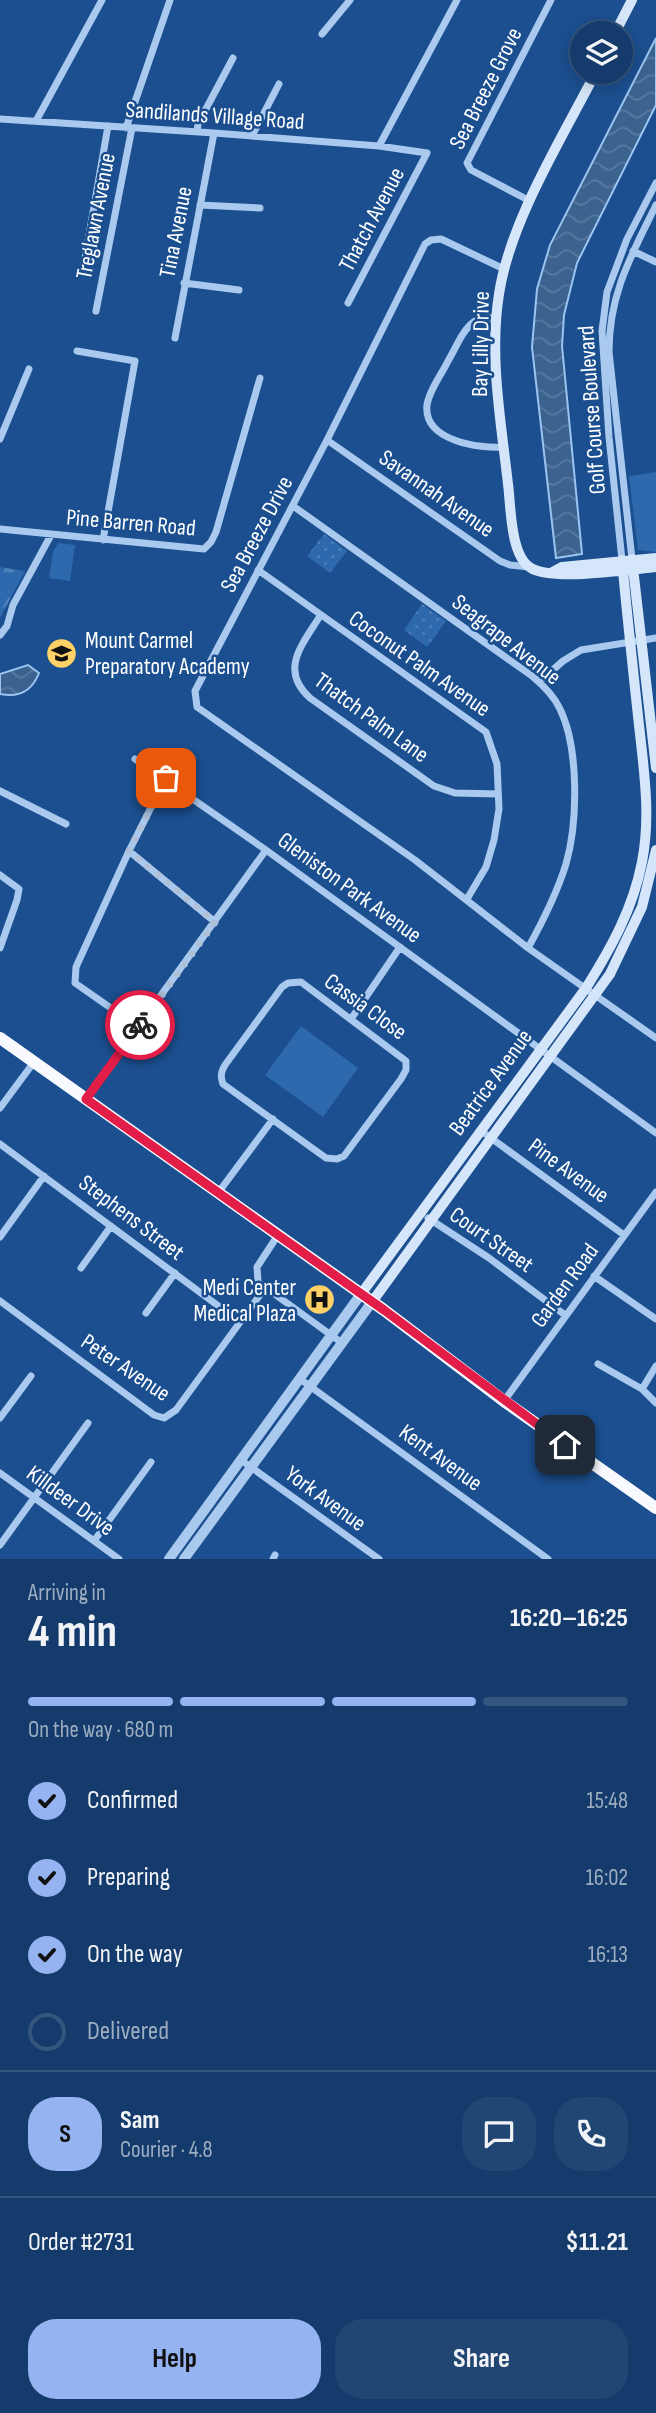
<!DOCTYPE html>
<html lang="en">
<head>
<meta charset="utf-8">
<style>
	body { margin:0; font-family:"Sofia Sans Condensed",sans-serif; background:#214673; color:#f1f3f6; height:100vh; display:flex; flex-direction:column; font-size:26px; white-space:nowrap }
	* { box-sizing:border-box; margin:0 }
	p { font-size:23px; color:#9dadc1 }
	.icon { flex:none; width:38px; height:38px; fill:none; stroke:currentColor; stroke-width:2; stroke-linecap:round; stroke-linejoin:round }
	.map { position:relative; height:1559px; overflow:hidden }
	.panel { display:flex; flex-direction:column; background:#143b6b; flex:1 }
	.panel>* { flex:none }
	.tools { position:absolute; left:570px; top:21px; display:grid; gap:14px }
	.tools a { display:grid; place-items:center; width:63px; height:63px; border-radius:50%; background:#143b6b; box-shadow:0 4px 18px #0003,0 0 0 2px #33557e; font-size:35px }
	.pin { position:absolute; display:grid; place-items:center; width:60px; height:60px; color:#fff; margin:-30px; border-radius:14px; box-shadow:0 4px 10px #0006 }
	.courier { position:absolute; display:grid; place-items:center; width:70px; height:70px; margin:-35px; border:5px solid #e11d48; border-radius:50%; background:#fff; color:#222; box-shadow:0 2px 9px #0007 }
	.headline em { font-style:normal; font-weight:700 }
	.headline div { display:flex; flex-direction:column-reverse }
	.headline { display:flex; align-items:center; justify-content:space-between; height:119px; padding:0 28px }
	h1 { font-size:46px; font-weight:700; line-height:52px }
	.bar { display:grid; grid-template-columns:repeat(4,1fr); gap:10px 7px; align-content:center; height:84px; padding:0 28px }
	.bar i { height:9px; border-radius:5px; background:#33557e }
	.bar .selected { background:#95b2f1 }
	.bar p { grid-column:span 4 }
	.line { display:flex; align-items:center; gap:18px; padding:0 28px; border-top:2px solid #33557e }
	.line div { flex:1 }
	.round { display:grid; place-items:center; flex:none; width:74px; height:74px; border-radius:28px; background:#214673 }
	ol { padding:0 28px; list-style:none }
	li { display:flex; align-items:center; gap:21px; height:77px }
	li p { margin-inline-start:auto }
	li .icon { padding:7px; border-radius:50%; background:#95b2f1; color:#111; stroke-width:4 }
	li:last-child { color:#9dadc1 }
	li i { width:38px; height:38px; border:4px solid #33557e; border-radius:50% }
	.button { display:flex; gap:14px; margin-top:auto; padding:14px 28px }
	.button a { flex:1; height:80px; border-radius:28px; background:#95b2f1; color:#111; font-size:28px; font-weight:700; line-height:80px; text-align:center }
	.button a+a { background:#214673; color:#f1f3f6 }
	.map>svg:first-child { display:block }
</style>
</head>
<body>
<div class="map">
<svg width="656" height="1559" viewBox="0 0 656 1559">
	<defs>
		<pattern id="grass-dots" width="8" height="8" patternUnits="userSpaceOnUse" patternTransform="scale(1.75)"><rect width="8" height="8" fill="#2e69ad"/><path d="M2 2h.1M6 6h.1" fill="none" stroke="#4d80b9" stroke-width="1.8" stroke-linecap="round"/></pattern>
		<pattern id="forest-firs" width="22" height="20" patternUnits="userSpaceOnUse" patternTransform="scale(1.75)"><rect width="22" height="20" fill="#2e69ad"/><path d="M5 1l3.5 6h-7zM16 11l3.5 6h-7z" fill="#4d80b9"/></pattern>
		<pattern id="water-waves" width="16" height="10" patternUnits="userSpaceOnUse" patternTransform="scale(1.75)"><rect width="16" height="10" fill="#3c6290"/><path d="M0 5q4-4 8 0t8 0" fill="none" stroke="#597aa1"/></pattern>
	</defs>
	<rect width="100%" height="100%" fill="#1b4f8f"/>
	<path fill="url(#grass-dots)" d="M324 534 347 551 330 573 307 556Z
		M422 604 446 621 427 647 404 630Z"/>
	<path fill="url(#forest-firs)" d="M0 567 25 571 0 618Z"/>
	<path fill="#2e69ad" d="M656 472V552L638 550 629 476Z
		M58 543 75 545 70 581 49 578 53 552Z
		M301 1026 358 1068 323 1117 265 1075Z"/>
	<path fill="url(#water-waves)" stroke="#9cc4f0" stroke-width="2" d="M656 38V105L577 263 564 315 562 346 582 554 556 558 532 347 537 289 550 245Z
		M28 665 39 673C32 691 19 698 0 694V674Z"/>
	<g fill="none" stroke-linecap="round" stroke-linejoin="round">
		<path stroke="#a9c9ee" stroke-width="7" d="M322 34 350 0
			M0 119 214 133 379 146 427 153 348 303
			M36 121 102 0
			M126 128 170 0
			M197 132 198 124 233 58
			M252 136 279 84
			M379 146 457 0
			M530 201 471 170 467 163 551 0
			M200 205 260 208
			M633 251 656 262
			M504 269 441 239 431 240 425 244 327 440 195 691 197 707 415 860 528 948 656 1038
			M83 270 108 126
			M184 283 239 290
			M96 311 132 128
			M496 318C489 318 482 317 475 321 462 330 456 348 448 361 442 374 429 390 427 405 423 441 480 449 504 447
			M175 338 214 133
			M77 351 135 361 103 540
			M0 439 29 369
			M327 440 500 561 510 565 529 567
			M293 506 532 676C543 685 554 696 560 709 579 748 578 822 566 864 557 893 543 921 528 948
			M0 529 204 549 211 542 216 532 260 378
			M632 559 609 352C609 294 631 256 656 205
			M622 560 609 437 602 331 607 292 627 239 656 183
			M258 570 486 732 497 764 499 809 494 840 486 867 467 899
			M320 616C302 645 279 670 310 698L434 786 455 793 498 794
			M0 635 7 626 13 605 51 535
			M539 682 563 661 581 650 656 638
			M135 759 266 850 656 1133
			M0 791 66 824
			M129 851 215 922
			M0 875 19 889 17 900 0 948
			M301 982 406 1061V1070L401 1079 344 1156 337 1159 326 1158 223 1084C220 1076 221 1072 225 1065L282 987 288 983Z
			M351 1019 400 947
			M138 1027 75 983 76 967 129 851 166 778
			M86 1099 266 850
			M0 1108 34 1062
			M480 1130 624 1235
			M0 1144 240 1322
			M218 1193 273 1119
			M428 1218 489 1258 565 1315
			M278 1235 257 1267 258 1282 342 1343
			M0 1237 44 1176
			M81 1268 111 1226
			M594 1276 656 1319
			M0 1301 154 1415 164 1418 176 1410 265 1288
			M146 1313 175 1273
			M598 1364 642 1389
			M656 1366 642 1389 656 1403
			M300 1379 548 1559
			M504 1401 656 1192
			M0 1418 31 1376
			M241 1460 379 1559
			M0 1473 119 1559
			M94 1541 151 1462
			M0 1545 88 1423
			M273 1559 275 1555"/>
		<path stroke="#a9c9ee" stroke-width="10" d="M169 1559 361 1294
			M184 1559 372 1302"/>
		<path stroke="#d6e6fa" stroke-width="10" d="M615 33 632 0
			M596 72C562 138 510 221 499 294 489 356 501 422 508 484 511 506 510 556 531 568 551 581 629 570 656 567
			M632 559 656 768
			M551 573 562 567 656 558
			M361 1294 586 988C611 948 633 909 642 862 651 816 644 771 639 725 633 670 627 615 622 560
			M372 1302 610 974 642 907 656 850"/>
		<path stroke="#f8faff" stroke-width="12" d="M0 1038 384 1310 504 1401 656 1508"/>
	</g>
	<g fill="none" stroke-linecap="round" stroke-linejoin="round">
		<path stroke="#afc1d8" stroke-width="7" stroke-dasharray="0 12.6" d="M140 1025 215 922 129 851 166 778"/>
		<path stroke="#e11d48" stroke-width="9" d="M140 1025 86 1099 384 1310 565 1445"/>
	</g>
	<defs>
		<symbol id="school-disc" viewBox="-11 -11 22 22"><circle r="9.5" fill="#ffd166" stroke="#1b4f8f"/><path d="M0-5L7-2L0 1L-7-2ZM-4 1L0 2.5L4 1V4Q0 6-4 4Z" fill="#111"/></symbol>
		<symbol id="hospital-disc" viewBox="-11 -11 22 22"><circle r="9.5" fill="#ffd166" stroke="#1b4f8f"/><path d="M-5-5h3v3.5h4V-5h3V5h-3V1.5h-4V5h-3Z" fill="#111"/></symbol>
	</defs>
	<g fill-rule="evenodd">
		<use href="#school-disc" x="44" y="636" width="35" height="35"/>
		<use href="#hospital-disc" x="302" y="1282" width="35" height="35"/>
	</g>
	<g text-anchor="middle" stroke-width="5" stroke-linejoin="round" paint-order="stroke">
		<g font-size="23" fill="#fff" stroke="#1b4f8f">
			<text transform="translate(485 88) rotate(-63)" y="8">Sea Breeze Grove</text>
			<text transform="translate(215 115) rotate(4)" y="8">Sandilands Village Road</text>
			<text transform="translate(95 216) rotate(-79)" y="8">Treglawn Avenue</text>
			<text transform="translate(371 219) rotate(-62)" y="8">Thatch Avenue</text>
			<text transform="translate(175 232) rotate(-79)" y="8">Tina Avenue</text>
			<text transform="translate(480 344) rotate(-89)" y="8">Bay Lilly Drive</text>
			<text transform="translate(591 410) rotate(-94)" y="8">Golf Course Boulevard</text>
			<text transform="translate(437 493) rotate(35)" y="8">Savannah Avenue</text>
			<text transform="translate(131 522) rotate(5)" y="8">Pine Barren Road</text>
			<text transform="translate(256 534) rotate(-62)" y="8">Sea Breeze Drive</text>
			<text transform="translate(507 639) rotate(38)" y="8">Seagrape Avenue</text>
			<text transform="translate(420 663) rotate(35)" y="8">Coconut Palm Avenue</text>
			<text transform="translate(372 717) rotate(36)" y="8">Thatch Palm Lane</text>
			<text transform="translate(350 887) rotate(36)" y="8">Gleniston Park Avenue</text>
			<text transform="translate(366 1006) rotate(36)" y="8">Cassia Close</text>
			<text transform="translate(490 1082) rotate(-54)" y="8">Beatrice Avenue</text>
			<text transform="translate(569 1170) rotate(36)" y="8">Pine Avenue</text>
			<text transform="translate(132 1217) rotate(37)" y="8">Stephens Street</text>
			<text transform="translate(492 1239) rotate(35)" y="8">Court Street</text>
			<text transform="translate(564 1285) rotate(-54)" y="8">Garden Road</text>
			<text transform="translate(126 1367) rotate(34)" y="8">Peter Avenue</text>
			<text transform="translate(441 1457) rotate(36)" y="8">Kent Avenue</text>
			<text transform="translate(326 1498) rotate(36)" y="8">York Avenue</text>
			<text transform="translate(71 1500) rotate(36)" y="8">Killdeer Drive</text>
		</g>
		<g font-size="23" fill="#fff" stroke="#1b4f8f" text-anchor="start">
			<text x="85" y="648">Mount Carmel<tspan x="85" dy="26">Preparatory Academy</tspan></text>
			<text x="296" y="1295" text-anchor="end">Medi Center<tspan x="296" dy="26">Medical Plaza</tspan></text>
		</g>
	</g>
</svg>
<div class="tools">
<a><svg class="icon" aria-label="layers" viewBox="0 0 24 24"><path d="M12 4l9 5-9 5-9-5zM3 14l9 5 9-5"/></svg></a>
</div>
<div class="pin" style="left:166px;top:778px;background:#ea580c"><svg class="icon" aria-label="bag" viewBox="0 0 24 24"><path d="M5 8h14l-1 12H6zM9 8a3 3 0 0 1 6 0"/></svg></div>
<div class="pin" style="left:565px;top:1445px;background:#1f2937"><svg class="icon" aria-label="home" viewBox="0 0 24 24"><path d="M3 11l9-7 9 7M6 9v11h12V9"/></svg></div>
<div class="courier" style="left:140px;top:1025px"><svg class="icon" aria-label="bike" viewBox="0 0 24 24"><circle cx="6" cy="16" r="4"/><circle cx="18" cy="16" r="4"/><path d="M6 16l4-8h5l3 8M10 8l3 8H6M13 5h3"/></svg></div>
</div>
<section class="panel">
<div class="headline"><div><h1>4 min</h1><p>Arriving in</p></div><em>16:20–16:25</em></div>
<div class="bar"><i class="selected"></i><i class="selected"></i><i class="selected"></i><i></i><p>On the way · 680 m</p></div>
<ol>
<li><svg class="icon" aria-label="check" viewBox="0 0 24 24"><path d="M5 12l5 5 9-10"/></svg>Confirmed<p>15:48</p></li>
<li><svg class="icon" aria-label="check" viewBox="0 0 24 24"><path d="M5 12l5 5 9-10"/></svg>Preparing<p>16:02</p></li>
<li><svg class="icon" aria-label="check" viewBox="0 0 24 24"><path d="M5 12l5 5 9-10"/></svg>On the way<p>16:13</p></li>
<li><i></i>Delivered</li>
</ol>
<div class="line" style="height:126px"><b class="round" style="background:#95b2f1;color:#111">S</b><div><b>Sam</b><p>Courier · 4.8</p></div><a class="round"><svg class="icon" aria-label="chat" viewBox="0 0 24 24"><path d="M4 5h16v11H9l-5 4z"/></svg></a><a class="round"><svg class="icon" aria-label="phone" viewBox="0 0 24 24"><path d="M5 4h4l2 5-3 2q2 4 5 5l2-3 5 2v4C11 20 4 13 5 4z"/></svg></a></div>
<div class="line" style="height:91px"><div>Order #2731</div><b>$11.21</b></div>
<div class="button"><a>Help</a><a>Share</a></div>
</section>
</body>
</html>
